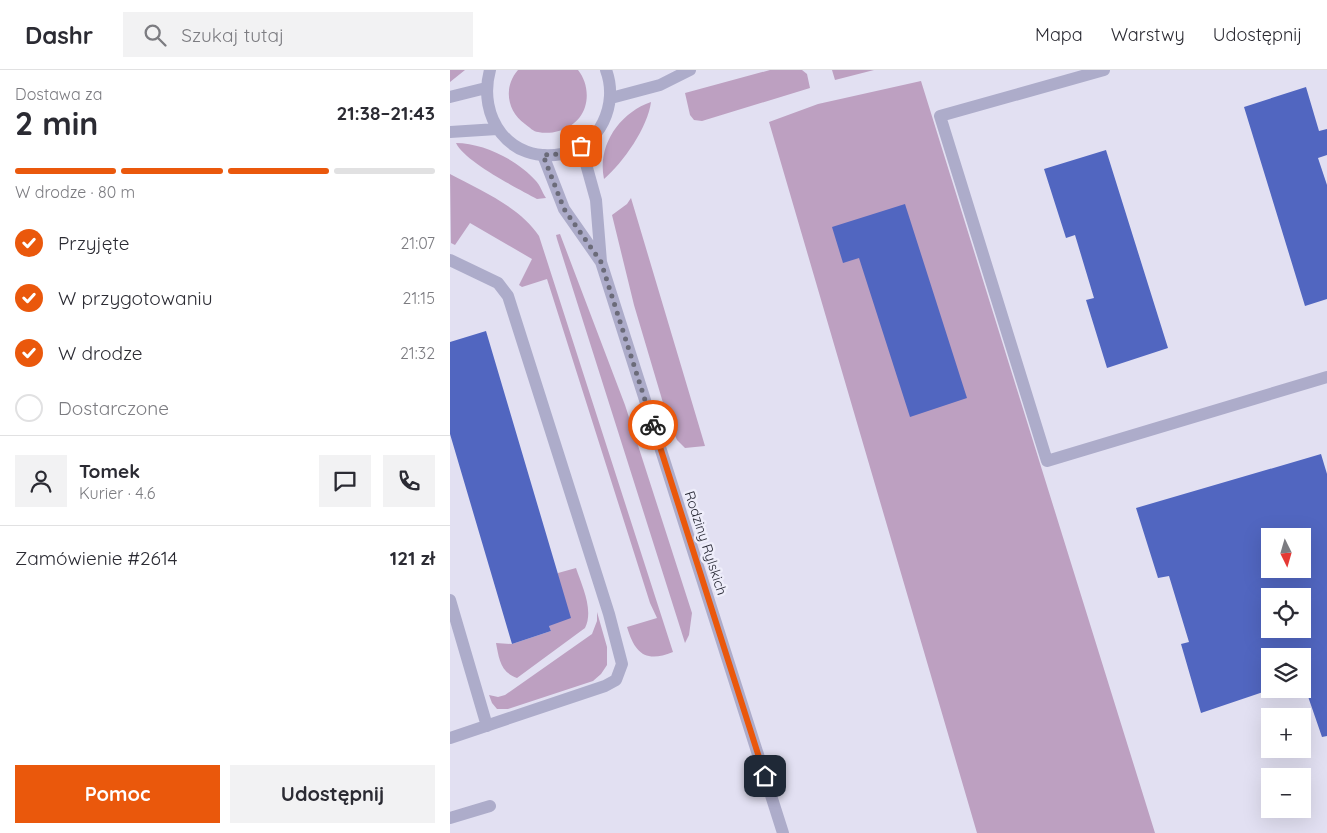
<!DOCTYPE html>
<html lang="pl">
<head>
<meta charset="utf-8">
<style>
	body { margin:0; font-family:Quicksand,sans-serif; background:#f2f2f3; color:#2b2b33; height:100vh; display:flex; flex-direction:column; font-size:19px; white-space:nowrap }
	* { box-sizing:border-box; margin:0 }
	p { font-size:16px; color:#7c7c81 }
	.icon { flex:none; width:28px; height:28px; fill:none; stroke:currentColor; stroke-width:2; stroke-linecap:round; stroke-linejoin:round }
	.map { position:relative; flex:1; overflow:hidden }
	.side { display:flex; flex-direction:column; background:#fff; width:450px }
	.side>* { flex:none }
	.needle { width:32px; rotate:175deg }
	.fabs { position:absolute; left:811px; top:458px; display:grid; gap:10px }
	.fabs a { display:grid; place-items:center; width:50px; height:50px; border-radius:0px; background:#fff; box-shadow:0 5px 20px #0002; font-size:25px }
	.pin { position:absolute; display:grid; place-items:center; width:42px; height:42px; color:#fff; margin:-21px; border-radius:10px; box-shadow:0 2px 8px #0006 }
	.courier { position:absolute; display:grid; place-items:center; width:50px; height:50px; margin:-25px; border:4px solid #ea580c; border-radius:50%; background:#fff; color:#222; box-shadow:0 1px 6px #0007 }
	.summary em { font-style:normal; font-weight:700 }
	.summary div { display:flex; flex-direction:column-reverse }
	.summary { display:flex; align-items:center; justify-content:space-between; height:85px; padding:0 15px }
	h1 { font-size:32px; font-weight:700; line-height:38px }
	.bar { display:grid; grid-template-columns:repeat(4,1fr); gap:8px 5px; align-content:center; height:60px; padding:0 15px }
	.bar i { height:6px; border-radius:4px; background:#e1e1e2 }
	.bar .current { background:#ea580c }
	.bar p { grid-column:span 4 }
	.line { display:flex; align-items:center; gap:12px; padding:0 15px; border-top:1px solid #e1e1e2 }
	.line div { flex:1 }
	.round { display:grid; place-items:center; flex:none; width:52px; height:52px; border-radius:0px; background:#f2f2f3 }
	ol { padding:0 15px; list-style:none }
	li { display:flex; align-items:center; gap:15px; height:55px }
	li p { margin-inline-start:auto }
	li .icon { padding:5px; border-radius:50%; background:#ea580c; color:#fff; stroke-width:4 }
	li:last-child { color:#7c7c81 }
	li i { width:28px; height:28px; border:2px solid #e1e1e2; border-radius:50% }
	.action { display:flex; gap:10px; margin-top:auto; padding:10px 15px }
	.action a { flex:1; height:58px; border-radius:0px; background:#ea580c; color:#fff; font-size:20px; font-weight:700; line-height:58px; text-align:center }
	.action a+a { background:#f2f2f3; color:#2b2b33 }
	header { display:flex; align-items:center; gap:30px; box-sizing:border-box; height:70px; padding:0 25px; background:#fff; border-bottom:1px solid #e1e1e2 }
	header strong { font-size:24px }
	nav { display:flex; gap:28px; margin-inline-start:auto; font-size:18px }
	.search { width:350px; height:45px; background:#f2f2f3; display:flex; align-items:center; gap:12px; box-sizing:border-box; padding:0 18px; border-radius:0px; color:#7c7c81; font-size:19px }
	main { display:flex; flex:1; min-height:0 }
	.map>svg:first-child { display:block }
</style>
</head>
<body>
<header>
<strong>Dashr</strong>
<div class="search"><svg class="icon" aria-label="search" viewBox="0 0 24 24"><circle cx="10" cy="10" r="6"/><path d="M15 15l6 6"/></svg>Szukaj tutaj</div>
<nav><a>Mapa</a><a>Warstwy</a><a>Udostępnij</a></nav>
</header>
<main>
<section class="side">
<div class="summary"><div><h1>2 min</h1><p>Dostawa za</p></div><em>21:38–21:43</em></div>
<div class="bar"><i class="current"></i><i class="current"></i><i class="current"></i><i></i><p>W drodze · 80 m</p></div>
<ol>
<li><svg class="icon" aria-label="check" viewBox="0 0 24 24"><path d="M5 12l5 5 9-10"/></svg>Przyjęte<p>21:07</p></li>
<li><svg class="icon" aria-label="check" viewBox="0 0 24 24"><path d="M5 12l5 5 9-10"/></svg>W przygotowaniu<p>21:15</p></li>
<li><svg class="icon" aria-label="check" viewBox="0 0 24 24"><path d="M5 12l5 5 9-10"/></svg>W drodze<p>21:32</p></li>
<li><i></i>Dostarczone</li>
</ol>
<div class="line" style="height:90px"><a class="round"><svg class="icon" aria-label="person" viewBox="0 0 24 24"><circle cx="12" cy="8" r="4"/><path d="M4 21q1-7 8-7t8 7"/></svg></a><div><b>Tomek</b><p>Kurier · 4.6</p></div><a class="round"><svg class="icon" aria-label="chat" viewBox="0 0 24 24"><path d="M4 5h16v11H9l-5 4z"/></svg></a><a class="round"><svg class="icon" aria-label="phone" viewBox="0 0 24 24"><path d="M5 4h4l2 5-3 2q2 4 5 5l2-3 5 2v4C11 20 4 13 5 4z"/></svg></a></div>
<div class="line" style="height:65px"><div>Zamówienie #2614</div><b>121 zł</b></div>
<div class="action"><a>Pomoc</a><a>Udostępnij</a></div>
</section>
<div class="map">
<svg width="877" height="763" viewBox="0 0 877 763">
	<rect width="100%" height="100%" fill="#e2e0f2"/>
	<path fill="#bda0c1" d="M0 0H15L0 12Z
		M68 0H128C136 10 139 24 135 37 129 56 107 66 88 62 84 62 79 57 75 54 57 41 53 17 68 0Z
		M320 0H352L357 4 360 18 252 51 244 50 240 45 235 23Z
		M382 0H424L385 10Z
		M471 11 705 763H527L319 52 368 34Z
		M201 32C198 57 173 93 154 109 147 76 169 43 201 32Z
		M6 73C33 73 68 90 86 111 90 115 92 122 96 128L87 129C67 118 15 92 6 73Z
		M0 104C30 120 70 137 89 166L223 582C196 593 185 584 177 557L207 548 200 533 97 209 72 217 69 215 82 189 20 153 5 175 1 173Z
		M181 128 255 376 235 378 227 370 219 353 184 235 162 145 177 134Z
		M110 164 175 335 242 543 239 565 235 573 107 169 106 165Z
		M126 498C132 516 144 540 135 558L67 608C50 602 49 588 46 573L62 574 101 561 99 556 108 503Z
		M147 542 157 577V595L151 604 143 611 58 639H47L42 633 39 625 48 627 55 625 142 564 147 551Z"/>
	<path fill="#5166c0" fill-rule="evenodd" d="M856 17 869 61 877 59V85L868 88 877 115V229L855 236 794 37Z
		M656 80 718 278 657 298 636 230 644 228 625 165 616 168 594 99Z
		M455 134 517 328 460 347 409 188 393 193 382 157Z
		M36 261 121 548 99 556 101 561 62 574 0 364V272Z
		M871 384 877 404V666L872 667 852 609V586H820V619H822L751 643 731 574 739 572 719 506 708 508 686 438ZM820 466H852V499H820ZM820 526H852V559H820Z"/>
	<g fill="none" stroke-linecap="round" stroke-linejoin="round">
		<path stroke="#adacca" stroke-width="12" d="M654 0 490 46 597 391 877 307"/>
		<path stroke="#adacca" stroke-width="12" d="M131 76 146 130 151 192 333 763
			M93 85 114 139 151 192
			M0 190 48 213 58 226 159 544 172 594 166 610 155 616 0 668
			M0 530 37 656
			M0 748 40 736"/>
		<path stroke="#adacca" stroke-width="12" d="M40 0C27 47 59 94 112 84 150 77 169 34 156 0
			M0 27 36 18
			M161 28 210 15 240 0
			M0 62 47 59"/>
	</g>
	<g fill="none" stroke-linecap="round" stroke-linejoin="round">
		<path stroke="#6b6b79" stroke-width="5" stroke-dasharray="0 9" d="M131 76 113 84 93 85 114 139 151 192 203 355"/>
		<path stroke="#ea580c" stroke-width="6" d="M203 355 315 706"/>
	</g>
	<g text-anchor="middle" stroke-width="5" stroke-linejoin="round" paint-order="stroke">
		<g font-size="14" fill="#2b2c38" stroke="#eeedfa">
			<text transform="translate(256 473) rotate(72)" y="5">Rodziny Rylskich</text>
		</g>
	</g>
</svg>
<div class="fabs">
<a><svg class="needle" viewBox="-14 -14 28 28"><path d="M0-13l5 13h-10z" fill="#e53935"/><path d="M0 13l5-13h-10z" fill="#7c7c81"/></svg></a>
<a><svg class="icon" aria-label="locate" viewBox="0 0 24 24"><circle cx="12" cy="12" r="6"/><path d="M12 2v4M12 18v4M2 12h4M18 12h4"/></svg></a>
<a><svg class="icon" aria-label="layers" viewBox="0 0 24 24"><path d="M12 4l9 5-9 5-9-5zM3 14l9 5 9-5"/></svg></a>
<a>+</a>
<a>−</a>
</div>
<div class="pin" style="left:131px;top:76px;background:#ea580c"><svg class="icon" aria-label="bag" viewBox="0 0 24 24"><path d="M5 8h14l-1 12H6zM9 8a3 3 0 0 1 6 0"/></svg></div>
<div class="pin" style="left:315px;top:706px;background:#1f2937"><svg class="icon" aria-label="home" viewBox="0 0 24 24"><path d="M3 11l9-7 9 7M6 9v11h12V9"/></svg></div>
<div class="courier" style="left:203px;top:355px"><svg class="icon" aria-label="bike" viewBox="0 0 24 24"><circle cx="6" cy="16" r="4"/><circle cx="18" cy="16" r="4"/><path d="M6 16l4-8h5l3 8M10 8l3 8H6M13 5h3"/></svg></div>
</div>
</main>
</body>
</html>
